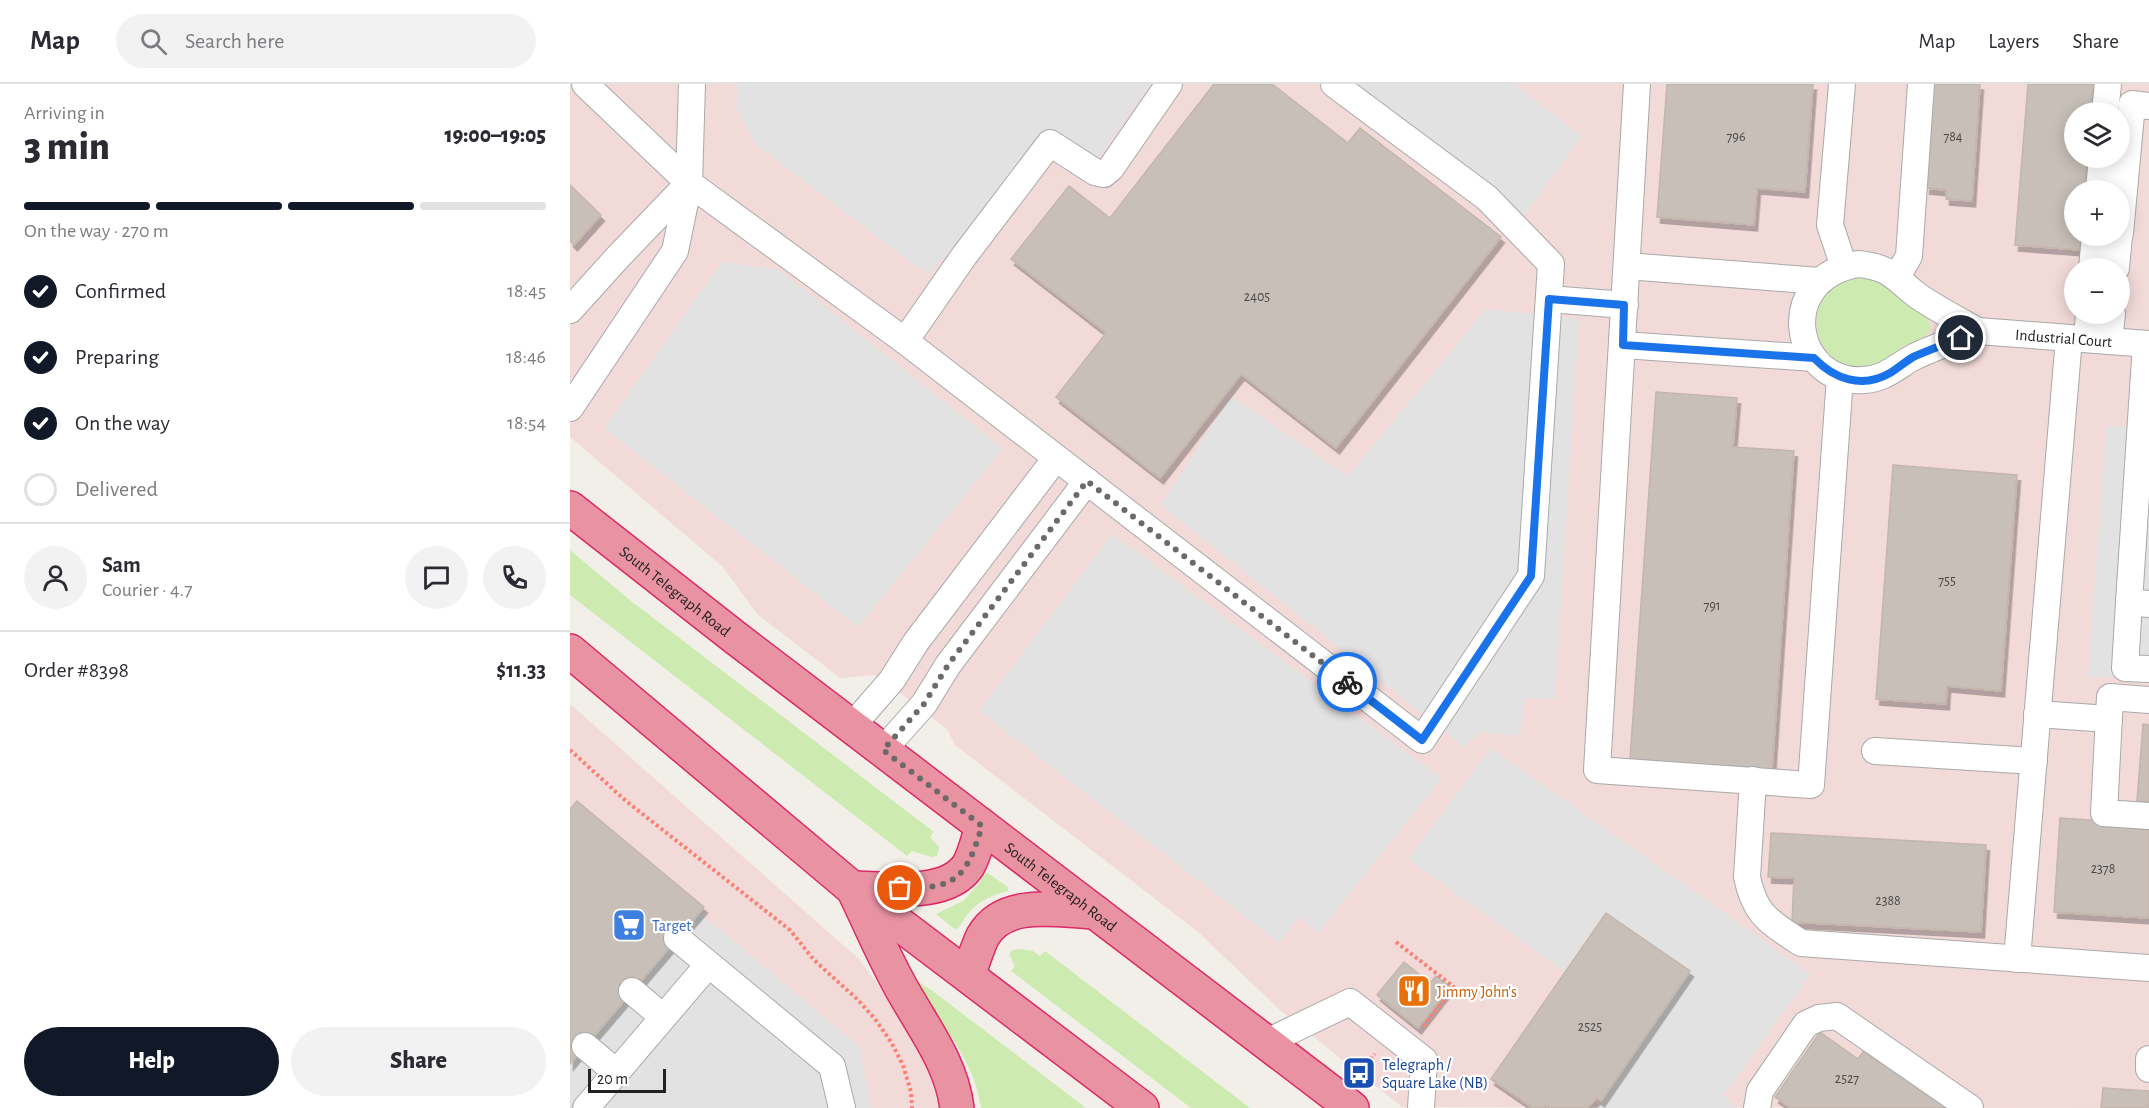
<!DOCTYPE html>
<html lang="en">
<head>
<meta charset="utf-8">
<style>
	body { margin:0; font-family:"Alegreya Sans",sans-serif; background:#f2f2f3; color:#2b2b33; height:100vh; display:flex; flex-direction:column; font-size:22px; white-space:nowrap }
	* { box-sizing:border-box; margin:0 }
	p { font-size:20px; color:#7c7c81 }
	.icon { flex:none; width:33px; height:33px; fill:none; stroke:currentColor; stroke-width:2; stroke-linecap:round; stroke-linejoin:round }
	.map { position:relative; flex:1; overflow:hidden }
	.details { display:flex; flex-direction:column; background:#fff; width:570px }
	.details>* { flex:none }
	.controls { position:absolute; left:1494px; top:18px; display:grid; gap:12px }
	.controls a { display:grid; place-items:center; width:66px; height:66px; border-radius:50%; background:#fff; box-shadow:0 3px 15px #0003; font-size:30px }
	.scale { position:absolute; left:18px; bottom:15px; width:78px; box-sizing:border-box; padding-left:6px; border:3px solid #222; border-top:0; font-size:16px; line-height:21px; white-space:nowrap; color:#222; -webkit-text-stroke:4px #fff; paint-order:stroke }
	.pin { position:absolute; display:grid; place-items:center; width:51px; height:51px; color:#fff; margin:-26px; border:3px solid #fff; border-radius:50%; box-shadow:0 2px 6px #0007 }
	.courier { position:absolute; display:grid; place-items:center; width:60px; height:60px; margin:-30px; border:4px solid #1a73e8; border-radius:50%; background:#fff; color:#222; box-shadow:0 2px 8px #0007 }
	.summary em { font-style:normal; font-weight:800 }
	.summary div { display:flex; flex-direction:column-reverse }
	.summary { display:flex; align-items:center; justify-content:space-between; height:102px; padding:0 24px }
	h1 { font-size:39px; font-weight:800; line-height:45px }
	.bar { display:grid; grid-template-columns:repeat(4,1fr); gap:9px 6px; align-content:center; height:72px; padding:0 24px }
	.bar i { height:8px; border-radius:4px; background:#e1e1e2 }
	.bar .on { background:#111827 }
	.bar p { grid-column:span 4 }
	.line { display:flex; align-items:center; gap:15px; padding:0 24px; border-top:2px solid #e1e1e2 }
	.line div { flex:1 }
	.round { display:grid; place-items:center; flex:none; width:63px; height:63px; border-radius:32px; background:#f2f2f3 }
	ol { padding:0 24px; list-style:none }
	li { display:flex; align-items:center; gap:18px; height:66px }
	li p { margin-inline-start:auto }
	li .icon { padding:6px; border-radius:50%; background:#111827; color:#fff; stroke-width:4 }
	li:last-child { color:#7c7c81 }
	li i { width:33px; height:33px; border:3px solid #e1e1e2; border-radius:50% }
	.action { display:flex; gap:12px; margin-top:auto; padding:12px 24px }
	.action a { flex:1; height:69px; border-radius:36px; background:#111827; color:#fff; font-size:24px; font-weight:800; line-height:69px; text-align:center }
	.action a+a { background:#f2f2f3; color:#2b2b33 }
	header { display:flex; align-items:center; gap:36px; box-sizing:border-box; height:84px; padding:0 30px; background:#fff; border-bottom:2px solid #e1e1e2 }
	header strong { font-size:28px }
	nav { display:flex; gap:33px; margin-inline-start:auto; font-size:21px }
	.search { width:420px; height:54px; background:#f2f2f3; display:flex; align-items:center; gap:15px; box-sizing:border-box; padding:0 21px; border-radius:33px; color:#7c7c81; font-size:22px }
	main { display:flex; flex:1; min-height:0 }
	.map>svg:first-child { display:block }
</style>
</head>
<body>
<header>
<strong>Map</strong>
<div class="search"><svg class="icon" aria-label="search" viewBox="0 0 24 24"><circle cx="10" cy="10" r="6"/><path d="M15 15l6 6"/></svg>Search here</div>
<nav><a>Map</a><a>Layers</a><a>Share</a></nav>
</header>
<main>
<section class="details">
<div class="summary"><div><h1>3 min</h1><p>Arriving in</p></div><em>19:00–19:05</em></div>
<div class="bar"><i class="on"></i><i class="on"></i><i class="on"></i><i></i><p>On the way · 270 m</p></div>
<ol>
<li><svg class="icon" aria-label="check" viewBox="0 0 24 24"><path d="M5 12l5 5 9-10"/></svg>Confirmed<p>18:45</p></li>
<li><svg class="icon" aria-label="check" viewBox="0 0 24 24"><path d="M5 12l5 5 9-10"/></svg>Preparing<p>18:46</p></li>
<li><svg class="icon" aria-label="check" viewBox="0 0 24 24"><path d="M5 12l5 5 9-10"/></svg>On the way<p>18:54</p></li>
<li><i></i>Delivered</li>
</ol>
<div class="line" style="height:108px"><a class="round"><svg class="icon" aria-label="person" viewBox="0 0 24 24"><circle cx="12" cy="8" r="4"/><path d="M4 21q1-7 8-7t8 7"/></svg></a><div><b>Sam</b><p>Courier · 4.7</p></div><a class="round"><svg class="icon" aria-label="chat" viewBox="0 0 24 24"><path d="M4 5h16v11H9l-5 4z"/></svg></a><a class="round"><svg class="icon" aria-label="phone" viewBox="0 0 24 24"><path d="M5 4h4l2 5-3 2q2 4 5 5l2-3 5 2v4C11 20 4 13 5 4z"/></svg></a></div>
<div class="line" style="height:78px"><div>Order #8398</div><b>$11.33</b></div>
<div class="action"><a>Help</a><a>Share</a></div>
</section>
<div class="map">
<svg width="1579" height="1024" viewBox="0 0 1579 1024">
	<defs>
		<filter id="shadow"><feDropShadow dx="3.5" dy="6" stdDeviation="0" flood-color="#0004"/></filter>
	</defs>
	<rect width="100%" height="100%" fill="#f2efe9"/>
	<path fill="#f2dad9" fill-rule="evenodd" d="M0 0H1579V1024L832 1023 711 927 627 847 385 661 377 645 306 591 270 594 187 530 153 483 0 353ZM1504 28H1550V74H1504ZM1504 106H1550V152H1504ZM1504 184H1550V230H1504Z
		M0 620 289 875 349 955 369 1024H0Z"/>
	<path fill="#cdebb0" d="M1293 194 1315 201 1337 221 1357 234 1361 244C1357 256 1342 257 1332 263 1322 270 1312 279 1300 281 1241 294 1220 200 1293 194Z
		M0 466 61 517 364 748 360 753 369 763 367 772 361 773 342 767 337 772 0 511Z
		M416 788 438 803V807C412 814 402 821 388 845L383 844 366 830 393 817 408 801Z
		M450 865 463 867 470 872 475 867 680 1024H621L441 887 445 882 439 870 443 866Z
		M340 892 364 908 516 1024H411C404 974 369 935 337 898Z"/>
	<path fill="#e2e2e2" d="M168 0H581L525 78 477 48 360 190 346 182 186 61 166 23Z
		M777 0H944L1012 52 953 133Z
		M152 178 208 185 433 365 288 543 34 344Z
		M916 225 1009 235 985 615 955 614 950 652 910 648 895 664 591 421 661 312 778 392Z
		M1536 341 1579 344V597L1518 592Z
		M542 450 872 694 748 849 730 833 709 859 409 627Z
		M921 664 1241 890 1154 1011 1166 1024H1027L1120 886 1036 829 995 888 838 775Z
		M129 828 290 963 301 1024H0V980Z"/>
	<path fill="#c7bfb8" stroke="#c4b6ab" stroke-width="1.5" filter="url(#shadow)" d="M644 0H702L778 59 790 44 931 153 766 364 671 290 590 394 486 313 536 249 441 175 499 102 540 134Z
		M1097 0H1243L1235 108 1187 104 1184 141 1087 133Z
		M1364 0H1410L1402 117 1376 115V106L1356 104Z
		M1458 0H1523L1520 28H1504V74H1517L1514 106H1504V152H1511L1510 166 1445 161Z
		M0 101 31 131 4 161 0 157Z
		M1086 308 1167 314 1163 363 1224 367 1202 686 1060 675Z
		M1323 381 1447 391 1431 607 1377 602 1376 620 1306 615Z
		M1573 640 1579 641V718L1567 717Z
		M7 717 134 823 0 980V725Z
		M1490 734 1579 740V834L1484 828Z
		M1201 749 1416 761 1411 848 1222 838 1224 794 1198 793Z
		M1036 829 1120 887 1031 1017 1027 1014 1017 1024H980L975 1021 973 1024H963L921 995Z
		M834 878 860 899 866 892 880 903 848 944 807 911Z
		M1250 948 1288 975 1295 965 1379 1024H1221L1205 1013Z
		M1533 1004 1579 1007V1024H1531Z"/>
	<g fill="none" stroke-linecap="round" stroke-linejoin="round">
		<defs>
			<g id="minor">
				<path d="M15 0 119 99 335 257 852 656 961 492 981 180 917 114 764 0"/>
				<path d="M1067 0 1027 686 1241 701 1270 293"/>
				<path d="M1272 0 1260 141 1274 183"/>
				<path d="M1535 28 1538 0"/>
				<path d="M119 99 122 0"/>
				<path d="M1529 106 1532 74"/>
				<path d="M1550 149 1562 20 1579 22"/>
				<path d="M1288 180C1321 183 1324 194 1348 212 1367 225 1388 236 1408 247 1387 256 1364 263 1344 273 1327 282 1315 295 1294 296 1223 301 1203 195 1288 180Z"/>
				<path d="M1057 182 1250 197"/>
				<path d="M1522 184 1525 152"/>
				<path d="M1546 184 1549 152"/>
				<path d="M1327 193 1339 172 1351 0"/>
				<path d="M979 215 1055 221"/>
				<path d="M0 226 48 173 119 99 105 167 0 324"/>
				<path id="s1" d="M1408 247 1579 260"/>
				<path d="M1517 255 1519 230"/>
				<path d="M335 257 394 172 480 59 525 88 534 90 541 84 599 0"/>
				<path d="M1539 257 1542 230"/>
				<path d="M1576 260 1559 518 1579 520"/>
				<path d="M1053 261 1244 274"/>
				<path d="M1559 518 1555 584 1579 585"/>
				<path d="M1579 616 1540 613 1534 729 1579 732"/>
				<path d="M1467 630 1539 635"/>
				<path d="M282 642 322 596 346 558 486 374"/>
				<path d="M313 666 354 620 378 581 517 397"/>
				<path d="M1305 667 1464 677"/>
				<path d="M1183 696 1177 793C1185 832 1200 838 1231 859L1579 884"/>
				<path d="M107 854 262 982 272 1024"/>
				<path d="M1447 875 1499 254"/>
				<path d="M62 907 93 933"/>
				<path d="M695 959 780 918 854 976 851 1024"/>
				<path d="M15 962 46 988"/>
				<path d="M1579 975V985"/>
				<path d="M16 1024 138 881"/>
				<path d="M1187 1024 1190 1007 1236 940 1249 934 1267 932 1400 1024"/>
			</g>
			<g id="highway">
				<path id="s2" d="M0 424 167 555 782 1024"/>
				<path d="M0 567 282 804 572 1024"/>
				<path d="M282 804C316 804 376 814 398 782 405 770 408 755 412 742"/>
				<path d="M286 811C303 846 319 885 340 919 360 953 382 984 387 1024"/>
				<path d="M398 891C403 879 407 864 413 852 435 814 489 827 525 828"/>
			</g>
		</defs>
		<use href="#minor" stroke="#a9a9a9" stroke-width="28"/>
		<use href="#highway" stroke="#dc2a67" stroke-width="36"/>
		<path stroke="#fa8072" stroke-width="4" stroke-dasharray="3 3" stroke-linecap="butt" d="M0 666 56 717 220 846 244 876 288 916 305 935 321 958 333 981 341 1008 342 1024
			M826 858 884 903 852 944
			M789 989 805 970"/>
		<use href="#minor" stroke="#fff" stroke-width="26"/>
		<use href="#highway" stroke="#e892a2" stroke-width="33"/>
	</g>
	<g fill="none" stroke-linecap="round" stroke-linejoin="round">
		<path stroke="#6b6a68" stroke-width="6" stroke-dasharray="0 10.8" d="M330 804C387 805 396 794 412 742L313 666 354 620 378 581 517 397 777 598"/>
		<path stroke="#1a73e8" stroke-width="8" d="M777 598 852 656 961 492 979 215 1054 221 1053 261 1244 274C1264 295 1292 305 1320 289 1328 284 1335 278 1343 273 1359 266 1375 260 1391 254"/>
	</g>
	<defs>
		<symbol id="supermarket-square" viewBox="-11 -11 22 22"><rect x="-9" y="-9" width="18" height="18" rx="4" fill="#3f7fe0" stroke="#fff"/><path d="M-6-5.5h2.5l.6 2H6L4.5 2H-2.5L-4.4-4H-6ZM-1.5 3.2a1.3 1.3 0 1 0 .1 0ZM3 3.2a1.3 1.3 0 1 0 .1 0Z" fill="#fff"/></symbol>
		<symbol id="restaurant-square" viewBox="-11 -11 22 22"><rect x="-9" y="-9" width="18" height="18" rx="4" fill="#e8710a" stroke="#fff"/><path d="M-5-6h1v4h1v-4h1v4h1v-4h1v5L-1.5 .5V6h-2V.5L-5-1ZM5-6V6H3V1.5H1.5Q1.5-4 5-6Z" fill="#fff"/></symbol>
		<symbol id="bus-square" viewBox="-11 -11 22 22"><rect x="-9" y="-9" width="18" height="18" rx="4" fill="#1a4fb4" stroke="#fff"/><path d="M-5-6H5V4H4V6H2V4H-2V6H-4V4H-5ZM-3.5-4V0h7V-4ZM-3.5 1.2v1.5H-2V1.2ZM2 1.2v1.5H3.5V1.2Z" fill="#fff"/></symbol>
	</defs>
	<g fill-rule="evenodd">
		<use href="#supermarket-square" x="40" y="822" width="38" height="38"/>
		<use href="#restaurant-square" x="825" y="888" width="38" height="38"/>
		<use href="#bus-square" x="770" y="970" width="38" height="38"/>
	</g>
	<g text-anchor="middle" stroke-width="4.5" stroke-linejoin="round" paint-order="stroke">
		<g font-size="14" fill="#4b4948">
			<text x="1166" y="57">796</text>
			<text x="1383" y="57">784</text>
			<text x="687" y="217">2405</text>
			<text x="1377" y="501">755</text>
			<text x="1142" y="526">791</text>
			<text x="1533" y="789">2378</text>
			<text x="1318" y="821">2388</text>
			<text x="1020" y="947">2525</text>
			<text x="1277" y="999">2527</text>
		</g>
		<g font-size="16" fill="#222" stroke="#fff">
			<text dy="6" stroke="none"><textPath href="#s1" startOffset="86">Industrial Court</textPath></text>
			<text dy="6" stroke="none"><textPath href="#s2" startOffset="134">South Telegraph Road</textPath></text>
			<text dy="6" stroke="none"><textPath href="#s2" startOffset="620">South Telegraph Road</textPath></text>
		</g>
		<g font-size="16" fill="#366cbe" stroke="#fff" text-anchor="start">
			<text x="82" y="847">Target</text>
		</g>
		<g font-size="16" fill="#c56008" stroke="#fff" text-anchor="start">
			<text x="867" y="913">Jimmy John's</text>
		</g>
		<g font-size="16" fill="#164399" stroke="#fff" text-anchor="start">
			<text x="812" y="986">Telegraph /<tspan x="812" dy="18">Square Lake (NB)</tspan></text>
		</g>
	</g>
</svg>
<div class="controls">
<a><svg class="icon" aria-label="layers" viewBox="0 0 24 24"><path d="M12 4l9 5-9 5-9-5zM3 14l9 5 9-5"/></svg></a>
<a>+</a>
<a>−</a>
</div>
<div class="scale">20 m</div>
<div class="pin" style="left:330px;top:804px;background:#ea580c"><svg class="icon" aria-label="bag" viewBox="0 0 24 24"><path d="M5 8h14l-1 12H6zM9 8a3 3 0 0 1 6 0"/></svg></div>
<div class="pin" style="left:1391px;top:254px;background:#1f2937"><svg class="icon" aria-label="home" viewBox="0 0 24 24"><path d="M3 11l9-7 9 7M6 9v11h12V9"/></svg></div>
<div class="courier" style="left:777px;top:598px"><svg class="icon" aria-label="bike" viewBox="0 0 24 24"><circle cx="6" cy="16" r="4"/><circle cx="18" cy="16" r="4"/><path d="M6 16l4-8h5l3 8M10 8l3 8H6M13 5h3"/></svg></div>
</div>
</main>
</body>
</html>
